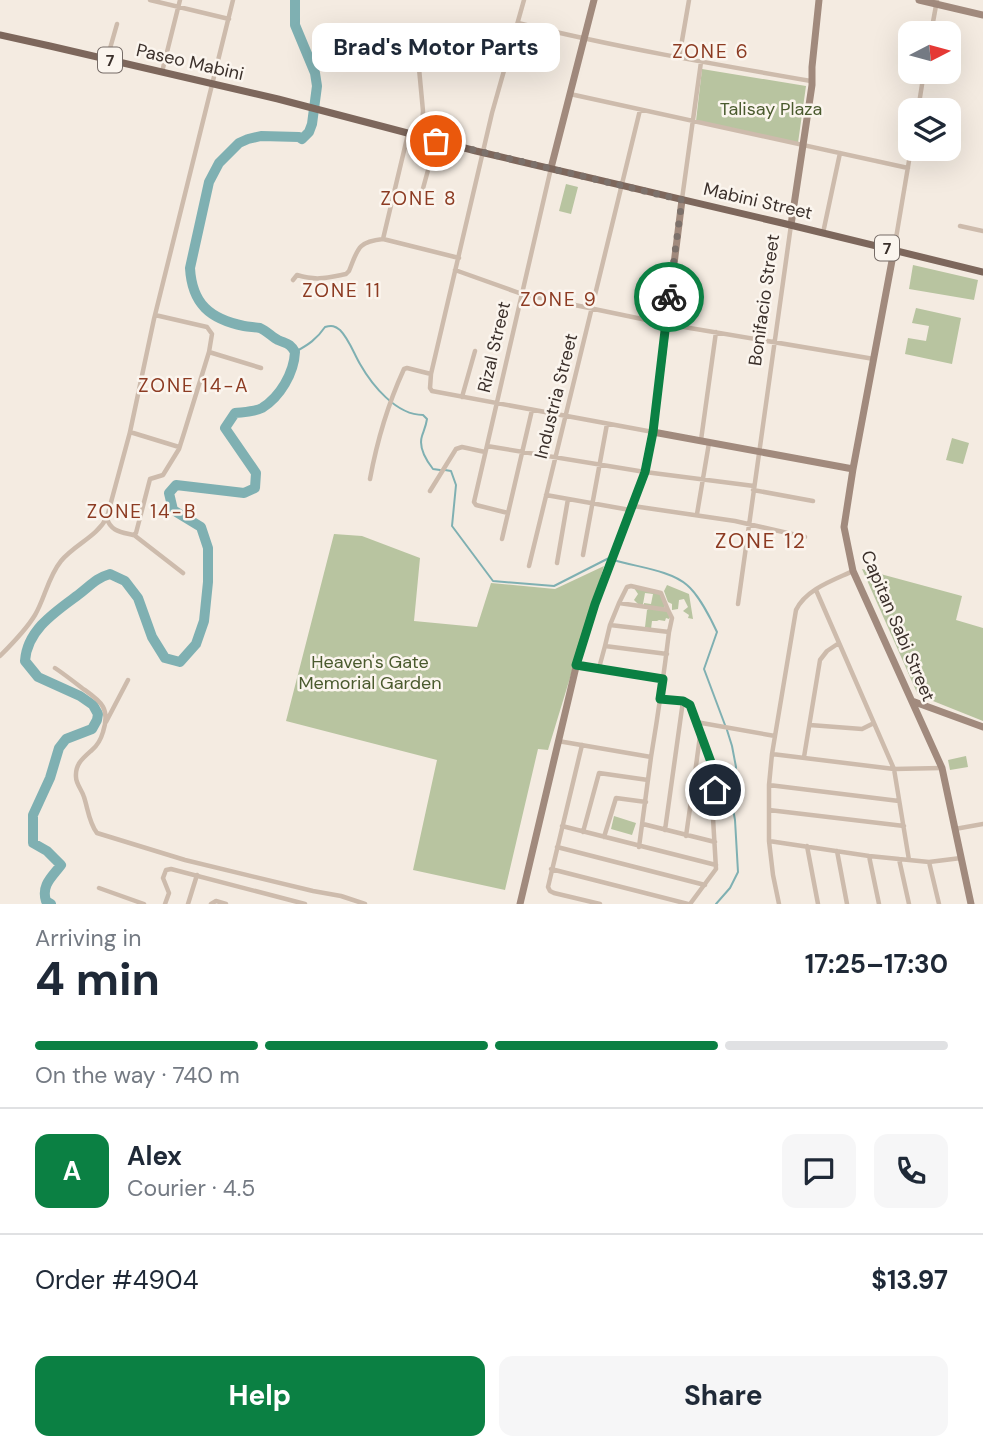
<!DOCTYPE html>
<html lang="en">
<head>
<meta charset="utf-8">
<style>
	body { margin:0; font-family:"DM Sans",sans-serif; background:#f6f6f7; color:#1f2937; height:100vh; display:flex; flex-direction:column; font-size:26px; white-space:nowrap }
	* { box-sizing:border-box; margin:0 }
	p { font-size:23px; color:#747a83 }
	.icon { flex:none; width:38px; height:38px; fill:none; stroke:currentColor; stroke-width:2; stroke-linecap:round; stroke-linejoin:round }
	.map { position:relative; height:904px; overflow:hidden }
	.sheet { display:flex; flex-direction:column; background:#fff; flex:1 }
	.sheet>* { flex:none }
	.needle { width:46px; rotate:84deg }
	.controls { position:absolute; left:898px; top:21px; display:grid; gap:14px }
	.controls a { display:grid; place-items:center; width:63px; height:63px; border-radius:14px; background:#fff; box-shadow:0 7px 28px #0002; font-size:35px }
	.pin { position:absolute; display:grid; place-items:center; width:60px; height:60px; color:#fff; margin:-30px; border:4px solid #fff; border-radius:50%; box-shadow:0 2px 7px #0007 }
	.courier { position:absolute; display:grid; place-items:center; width:70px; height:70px; margin:-35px; border:5px solid #0b8043; border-radius:50%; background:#fff; color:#222; box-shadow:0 2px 9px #0007 }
	.bubble { position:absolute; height:49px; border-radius:14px; background:#fff; box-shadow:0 7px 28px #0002; font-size:23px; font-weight:700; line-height:49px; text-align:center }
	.overview em { font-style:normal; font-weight:700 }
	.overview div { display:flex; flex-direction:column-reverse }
	.overview { display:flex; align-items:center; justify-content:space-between; height:119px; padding:0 35px }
	h1 { font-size:46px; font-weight:700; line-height:52px }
	.bar { display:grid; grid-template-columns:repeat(4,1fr); gap:10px 7px; align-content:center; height:84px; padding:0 35px }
	.bar i { height:9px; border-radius:5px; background:#e0e1e3 }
	.bar .current { background:#0b8043 }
	.bar p { grid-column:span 4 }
	.line { display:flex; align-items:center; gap:18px; padding:0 35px; border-top:2px solid #e0e1e3 }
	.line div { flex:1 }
	.round { display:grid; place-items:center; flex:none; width:74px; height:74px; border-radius:14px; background:#f6f6f7 }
	.button { display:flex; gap:14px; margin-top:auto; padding:14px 35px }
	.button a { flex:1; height:80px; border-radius:14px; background:#0b8043; color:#fff; font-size:28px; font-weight:700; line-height:80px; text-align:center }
	.button a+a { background:#f6f6f7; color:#1f2937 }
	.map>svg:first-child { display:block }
</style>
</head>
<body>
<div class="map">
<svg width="983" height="904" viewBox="0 0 983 904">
	<rect width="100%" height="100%" fill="#f4ebe1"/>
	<path fill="#b8c4a0" d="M702 69 806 86 798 143 696 121Z
		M566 184 578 187 571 214 559 211Z
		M913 265 978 280 974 300 909 289Z
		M916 308 961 318 952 364 905 354 908 338 926 341 929 326 912 323Z
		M952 438 969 443 963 464 946 460Z
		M334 534 362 536 420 558 414 621 477 627 491 583 555 589 604 566 548 750 538 749 505 890 413 870 437 760 286 721Z
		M862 569 962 596 956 620 983 628V721L918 695Z
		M667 585 689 594 693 619 688 618 689 615 683 611 688 607 684 599 679 600 678 609 672 610V604L668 602 664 591Z
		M634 588 661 594 665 605 664 608 644 605V603L651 604 653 594 645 593 643 604H638L634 600 638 594Z
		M650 608 667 610 670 617 669 619 666 618 665 621 659 620 657 621H652L651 629 645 627 647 610Z
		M966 756 968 767 950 770 948 760Z
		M614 816 636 823 632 835 611 829Z"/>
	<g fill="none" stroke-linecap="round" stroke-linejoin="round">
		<path stroke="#7fb0b2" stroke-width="2" d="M295 352C308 345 317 339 325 327 332 325 335 326 340 330 349 339 354 354 360 364 372 385 396 415 423 415L427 419C426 426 424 430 422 436 418 448 426 460 433 469L440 470
			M445 470 451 471 456 485 452 526 493 581 554 586 609 558
			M614 560C636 567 670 570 687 585 698 594 711 619 717 632L704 669 725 725
			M716 904 730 888 738 872 735 820 731 798 736 767 732 746 727 730"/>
		<path stroke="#7fb0b2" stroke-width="10" d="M51 904 46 901C41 885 52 877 61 865L47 851 33 843V815L50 778 59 748 66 739 92 729 97 720 98 714 93 705 80 696 38 677 25 661C27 630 55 612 78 595 90 586 96 578 110 574L125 581 138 598 152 637 165 658 180 662 196 644 204 621 208 582V548L201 527 173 510 169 493 176 485 244 493 255 488 256 473 225 428 235 413C243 412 255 412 262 408 280 397 294 373 295 352 290 343 287 344 278 340 272 337 267 331 260 328 255 327 249 327 244 326 210 319 192 304 190 268L209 182 219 163 239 143 248 139 261 136 299 137 302 139 309 132 312 124 317 86 315 73 295 25V0"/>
		<path stroke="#cdbbac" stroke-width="4.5" d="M150 0 229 19
			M524 0 492 113 431 374 430 388 432 391 653 432
			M518 23C615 47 713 64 811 81
			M931 33 937 0
			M417 47 423 111 421 137
			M679 58 689 0
			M107 59 117 24
			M162 72 180 0
			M570 94 908 168
			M918 110 924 72
			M408 134 383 239 459 258
			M682 199 701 62
			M419 203 436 141
			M960 226 983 231
			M823 233 840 153
			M894 250 911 149
			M455 270 522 294 666 324 874 359
			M293 280 297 275C317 281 326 278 346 274L349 271C358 249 357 242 383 239
			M209 352 261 368
			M462 397 475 351
			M130 432 179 447
			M701 440 716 332
			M487 446 645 472 754 486
			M370 479C377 441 388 404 404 369L407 368 431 374
			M753 490 813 501
			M430 491 456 449 462 447 485 452
			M546 495 630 510
			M633 506 735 521 805 537
			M508 513 476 505 474 502 551 168
			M697 514 709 443
			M107 518C110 531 121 532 133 535L136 533 150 479 163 475 179 449 185 430 209 352 212 334 207 327 155 315
			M134 535 183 573
			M502 539 532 410
			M583 555 607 424
			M557 563 568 499
			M529 566 640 110
			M816 590 894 769 909 860
			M619 603 627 587 631 586 661 593 668 610
			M738 604 791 225
			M610 625 619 603 668 610 672 618 669 632
			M0 656C12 644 26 630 35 615 45 598 48 577 61 561 75 544 97 537 107 517L130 432 154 319 233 0
			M576 665 663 679
			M55 668C64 674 73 681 82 688 100 701 111 707 103 732 101 739 98 745 92 750 83 758 75 764 76 777 76 784 82 790 84 797 88 809 89 823 97 833L185 860 313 891 341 896 365 904
			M599 668 605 646
			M660 699 683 701 665 830
			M683 701 688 703 692 708 700 735 716 777V786L712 801 716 869 690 904
			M106 722 128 680
			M696 722 775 736
			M810 725 862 729 874 723
			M558 741 651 757C658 715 664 674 669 632L610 625 605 646 667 654
			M582 745 548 887 550 891 554 893 600 904
			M772 754 894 769 941 768
			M804 757 820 660 827 651 839 643
			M695 773 700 736
			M769 785 899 801
			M769 810 904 826
			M643 824 715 842
			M562 826 716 865
			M955 829 983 824
			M583 832 599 773 648 780
			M686 836 695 773H715
			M604 837 616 798 646 802
			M769 841 869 856 929 862 961 858
			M807 846 818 904
			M557 847 705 885
			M639 847 651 757
			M837 851 847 904
			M869 856 879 904
			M899 859 909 904
			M929 862 939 904
			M551 869 688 904
			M99 888 144 904
			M165 904 169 893 163 878 166 870 171 869 305 904
			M188 904 197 875
			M211 904 216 901 226 904
			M779 904 773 875 769 841V785L772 754 796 610C806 589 834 580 853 571"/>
		<path stroke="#a18a7d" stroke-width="7" d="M919 0 983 15
			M551 168 594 0
			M791 225 812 85V67L819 0
			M894 250 853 469 844 527 853 571 942 768 971 904
			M653 432 853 469
			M912 701 983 727
			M520 904 580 650 595 604 645 472 653 432 682 200"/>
		<path stroke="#7d675c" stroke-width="7" d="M0 35 50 46 278 99 476 151 782 223 983 272"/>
	</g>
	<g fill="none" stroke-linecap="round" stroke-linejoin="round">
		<path stroke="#7c716b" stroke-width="7" stroke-dasharray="0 12.6" d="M436 141 682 200 669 297"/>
		<path stroke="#0b8043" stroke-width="9" d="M669 297 653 432 645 472 595 604 576 665 663 679 660 699 683 701 690 705 715 773V790"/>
	</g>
	<g text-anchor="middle" stroke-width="5" stroke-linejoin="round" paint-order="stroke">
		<g fill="#fbf5ee" stroke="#756b66" stroke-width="2">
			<rect x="98" y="47.5" width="24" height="25" rx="5"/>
			<rect x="875" y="235.5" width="24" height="25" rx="5"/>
		</g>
		<g font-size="16" font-weight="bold" fill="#3b302b">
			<text x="110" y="66">7</text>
			<text x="887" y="254">7</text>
		</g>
		<g font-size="18" fill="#3b302b" stroke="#fbf5ee">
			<text transform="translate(190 62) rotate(13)" y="6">Paseo Mabini</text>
			<text transform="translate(758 201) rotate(13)" y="6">Mabini Street</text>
			<text transform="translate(764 300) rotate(-82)" y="6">Bonifacio Street</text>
			<text transform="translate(494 347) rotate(-77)" y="6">Rizal Street</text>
			<text transform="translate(556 396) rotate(-76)" y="6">Industria Street</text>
			<text transform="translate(898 626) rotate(67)" y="6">Capitan Sabi Street</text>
		</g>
		<g font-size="18" fill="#4a5a2e" stroke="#fbf5ee">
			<text x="771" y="115">Talisay Plaza</text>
			<text x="370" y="668">Heaven's Gate<tspan x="370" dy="21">Memorial Garden</tspan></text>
		</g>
		<g font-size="19" letter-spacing="2" fill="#8c3b22" stroke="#fbf5ee">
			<text x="711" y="58">ZONE 6</text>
			<text x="419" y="205">ZONE 8</text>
			<text x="342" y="297">ZONE 11</text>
			<text x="559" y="306">ZONE 9</text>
			<text x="194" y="392">ZONE 14-A</text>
			<text x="142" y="518">ZONE 14-B</text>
		</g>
		<g font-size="21" letter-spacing="2" fill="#8c3b22" stroke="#fbf5ee">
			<text x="761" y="548">ZONE 12</text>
		</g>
	</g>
</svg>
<div class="controls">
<a><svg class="needle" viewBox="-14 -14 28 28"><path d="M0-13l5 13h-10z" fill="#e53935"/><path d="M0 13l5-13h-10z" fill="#747a83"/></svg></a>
<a><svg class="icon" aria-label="layers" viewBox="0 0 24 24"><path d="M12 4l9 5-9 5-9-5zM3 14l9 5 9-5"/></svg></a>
</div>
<div class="pin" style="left:436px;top:141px;background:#ea580c"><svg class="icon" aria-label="bag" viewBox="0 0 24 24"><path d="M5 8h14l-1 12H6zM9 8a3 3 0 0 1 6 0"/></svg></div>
<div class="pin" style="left:715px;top:790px;background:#1f2937"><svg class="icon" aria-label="home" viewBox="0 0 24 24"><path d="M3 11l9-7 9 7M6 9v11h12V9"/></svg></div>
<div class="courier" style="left:669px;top:297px"><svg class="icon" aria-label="bike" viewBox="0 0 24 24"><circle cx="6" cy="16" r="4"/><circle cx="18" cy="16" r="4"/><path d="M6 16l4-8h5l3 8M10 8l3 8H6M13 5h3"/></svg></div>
<div class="bubble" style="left:312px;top:23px;width:248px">Brad's Motor Parts</div>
</div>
<section class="sheet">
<div class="overview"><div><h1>4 min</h1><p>Arriving in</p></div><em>17:25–17:30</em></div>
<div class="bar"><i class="current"></i><i class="current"></i><i class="current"></i><i></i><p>On the way · 740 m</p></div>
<div class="line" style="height:126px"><b class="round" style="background:#0b8043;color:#fff">A</b><div><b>Alex</b><p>Courier · 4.5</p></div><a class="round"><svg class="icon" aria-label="chat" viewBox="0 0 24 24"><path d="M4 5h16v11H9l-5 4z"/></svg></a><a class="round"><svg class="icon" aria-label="phone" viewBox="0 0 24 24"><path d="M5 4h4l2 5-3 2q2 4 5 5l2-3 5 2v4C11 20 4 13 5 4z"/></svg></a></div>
<div class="line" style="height:91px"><div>Order #4904</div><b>$13.97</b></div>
<div class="button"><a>Help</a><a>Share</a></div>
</section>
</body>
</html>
